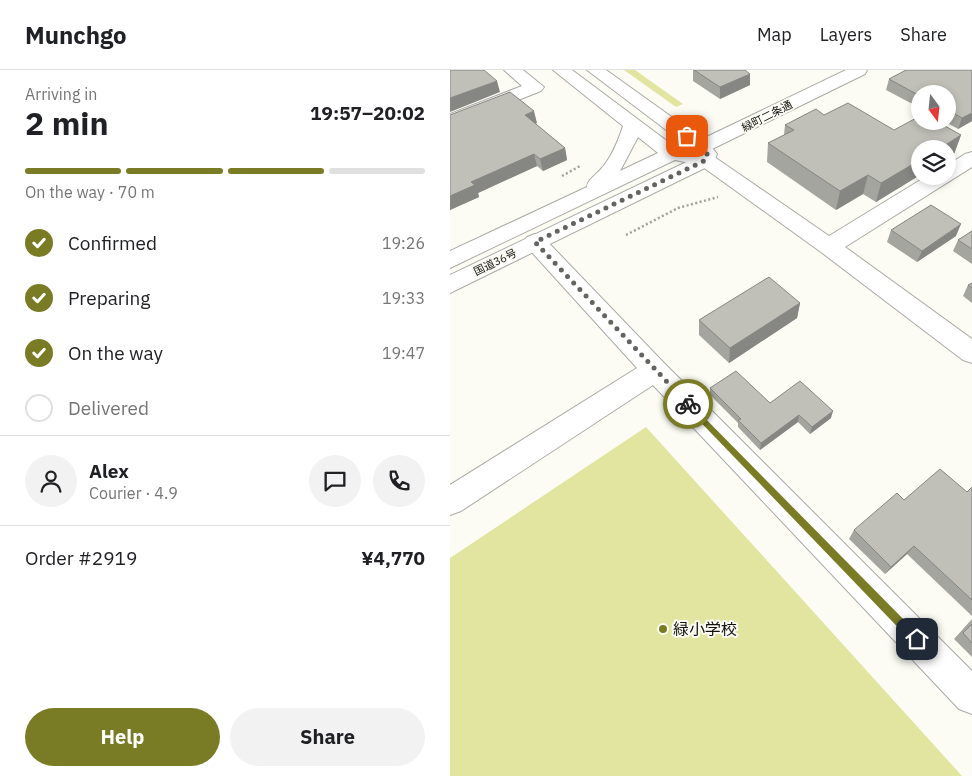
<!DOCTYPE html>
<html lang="en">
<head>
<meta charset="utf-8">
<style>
	body { margin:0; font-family:"IBM Plex Sans","Noto Sans JP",sans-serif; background:#f2f2f2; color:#202124; height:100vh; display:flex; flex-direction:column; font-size:19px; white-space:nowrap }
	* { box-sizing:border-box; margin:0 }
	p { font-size:16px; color:#757577 }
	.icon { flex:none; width:28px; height:28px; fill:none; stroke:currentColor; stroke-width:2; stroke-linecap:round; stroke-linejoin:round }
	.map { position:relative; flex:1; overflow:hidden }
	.sheet { display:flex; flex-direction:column; background:#fff; width:450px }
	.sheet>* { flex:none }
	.needle { width:32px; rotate:165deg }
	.fabs { position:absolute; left:461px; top:15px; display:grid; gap:10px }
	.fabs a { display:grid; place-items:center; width:45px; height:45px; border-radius:50%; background:#fff; box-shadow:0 2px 8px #0003; font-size:25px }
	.pin { position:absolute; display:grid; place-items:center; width:42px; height:42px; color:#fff; margin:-21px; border-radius:10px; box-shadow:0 2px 8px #0006 }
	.courier { position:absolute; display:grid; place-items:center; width:50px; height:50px; margin:-25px; border:4px solid #7a7c25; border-radius:50%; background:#fff; color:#222; box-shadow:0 1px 6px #0007 }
	.headline em { font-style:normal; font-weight:800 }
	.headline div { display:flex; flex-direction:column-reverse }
	.headline { display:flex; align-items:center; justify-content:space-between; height:85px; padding:0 25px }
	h1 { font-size:32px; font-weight:800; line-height:38px }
	.bar { display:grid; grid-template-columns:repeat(4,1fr); gap:8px 5px; align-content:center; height:60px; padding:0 25px }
	.bar i { height:6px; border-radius:4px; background:#e0e0e0 }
	.bar .on { background:#7a7c25 }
	.bar p { grid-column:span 4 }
	.line { display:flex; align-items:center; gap:12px; padding:0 25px; border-top:1px solid #e0e0e0 }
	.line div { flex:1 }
	.round { display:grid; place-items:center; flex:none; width:52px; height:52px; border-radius:26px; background:#f2f2f2 }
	ol { padding:0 25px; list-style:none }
	li { display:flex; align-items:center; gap:15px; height:55px }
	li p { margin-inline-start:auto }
	li .icon { padding:5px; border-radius:50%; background:#7a7c25; color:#fff; stroke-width:4 }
	li:last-child { color:#757577 }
	li i { width:28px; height:28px; border:2px solid #e0e0e0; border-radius:50% }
	.primary-button { display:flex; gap:10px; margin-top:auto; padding:10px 25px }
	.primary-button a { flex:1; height:58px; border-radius:30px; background:#7a7c25; color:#fff; font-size:20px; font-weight:800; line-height:58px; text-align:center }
	.primary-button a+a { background:#f2f2f2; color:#202124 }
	header { display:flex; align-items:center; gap:30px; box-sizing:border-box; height:70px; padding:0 25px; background:#fff; border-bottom:1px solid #e0e0e0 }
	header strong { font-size:24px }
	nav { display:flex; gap:28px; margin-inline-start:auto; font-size:18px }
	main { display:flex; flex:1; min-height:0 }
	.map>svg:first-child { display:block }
</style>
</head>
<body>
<header>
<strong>Munchgo</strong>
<nav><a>Map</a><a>Layers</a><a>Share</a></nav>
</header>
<main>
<section class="sheet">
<div class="headline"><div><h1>2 min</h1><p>Arriving in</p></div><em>19:57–20:02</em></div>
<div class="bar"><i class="on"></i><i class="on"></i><i class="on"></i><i></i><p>On the way · 70 m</p></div>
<ol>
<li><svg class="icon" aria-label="check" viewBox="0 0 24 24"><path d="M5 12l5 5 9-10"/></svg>Confirmed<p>19:26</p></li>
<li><svg class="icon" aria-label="check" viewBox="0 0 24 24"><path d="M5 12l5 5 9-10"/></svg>Preparing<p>19:33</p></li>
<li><svg class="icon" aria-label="check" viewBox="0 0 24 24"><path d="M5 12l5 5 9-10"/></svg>On the way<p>19:47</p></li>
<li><i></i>Delivered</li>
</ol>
<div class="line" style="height:90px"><a class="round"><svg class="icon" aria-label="person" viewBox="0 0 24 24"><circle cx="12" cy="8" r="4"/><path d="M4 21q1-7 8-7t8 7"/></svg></a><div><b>Alex</b><p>Courier · 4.9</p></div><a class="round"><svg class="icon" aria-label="chat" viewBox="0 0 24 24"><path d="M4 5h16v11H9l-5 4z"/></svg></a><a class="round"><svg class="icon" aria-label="phone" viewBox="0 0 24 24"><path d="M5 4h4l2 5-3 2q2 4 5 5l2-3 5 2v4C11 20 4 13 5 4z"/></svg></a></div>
<div class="line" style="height:65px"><div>Order #2919</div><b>¥4,770</b></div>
<div class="primary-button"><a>Help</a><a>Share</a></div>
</section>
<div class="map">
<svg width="522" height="706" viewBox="0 0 522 706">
	<rect width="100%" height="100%" fill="#fcfcf5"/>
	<path fill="#e1e59f" d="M174 0H185L233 34 226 37Z
		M196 357 512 706H0V488Z"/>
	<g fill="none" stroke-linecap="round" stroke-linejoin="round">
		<defs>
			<path id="minor" d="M54 0H73L94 17 91 21 0 57V44L72 16Z
				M396 0H417L415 4 258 81 250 83 263 86 379 166 477 106H498V95L515 84 522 82V97L395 177 522 269V293L513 290 371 182 250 95 215 88 212 84 215 80 244 73Z
				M85 164 93 167 214 293 522 601V644L509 639 203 315 11 441 0 445V415L187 298 77 177 74 172 77 167Z"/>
			<path id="highway" d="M103 0H122L229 80 232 84 229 88 0 198V181L137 117C137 110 146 105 151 99 162 87 168 71 173 56ZM188 67 208 83 170 101Z
				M137 0H156L258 73 267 84 263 94 0 223V205L247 87 244 81Z"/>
		</defs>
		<use href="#minor" stroke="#aaaba4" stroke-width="2"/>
		<use href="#highway" stroke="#aaaba4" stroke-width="2"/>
		<path stroke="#a0a09b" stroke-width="2.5" stroke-dasharray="2 2.5" stroke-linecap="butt" d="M112 106 130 96
			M176 165 228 138 268 127"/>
		<use href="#minor" fill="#fff" fill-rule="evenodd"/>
		<use href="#highway" fill="#fff" fill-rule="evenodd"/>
	</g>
	<path fill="#a5a59f" d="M243 0H295L300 15 270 29 243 11Z
		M522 0V51L508 59 494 51H498V24H470V38L436 20 439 9Z
		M0 45 87 53 85 54 115 78 117 90 93 101 87 96 28 123 29 127 0 140Z
		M374 45 444 60 511 65 504 84 498 88V79H470V105L426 132 413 124 386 140 317 92 318 73 334 65 335 55Z
		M441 160 506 166 467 192 437 172Z
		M522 161V194L503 181 508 170Z
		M522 213V233L513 226 518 215Z
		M350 233 347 248 279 293 249 265V250Z
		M260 318 320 333 381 348 360 364 348 352 310 380 288 357V353L260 325Z
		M522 417V546L457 484 435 504 399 469 404 460 454 430 517 422Z
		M522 549V587L504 569Z"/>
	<path fill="#868682" d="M300 4V15L270 29V17Z
		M47 11 50 22 0 42V28Z
		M84 41 87 53 78 57 75 45Z
		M522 43V51L508 59 512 48Z
		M511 65 504 84 498 88V79H489Z
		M115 78 117 90 93 101 90 89Z
		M84 84 87 96 28 123 29 127 0 140V126L21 112Z
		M470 90V105L426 132 431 113Z
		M418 105 413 124 386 140 390 121Z
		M511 154 506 166 467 192 472 181Z
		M350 233 347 248 279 293 280 278Z
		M383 341 381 348 360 364 362 357Z
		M349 345 348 352 310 380 311 373Z
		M464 476 457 484 435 504 441 497Z"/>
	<path fill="#c0c0b9" stroke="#868682" d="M0 0H34L47 11 0 28Z
		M244 0H295L300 4 270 17Z
		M456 0H522V43L512 48 498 40V24H470V26L439 9Z
		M60 22 84 41 75 45 115 78 90 89 84 84 21 112 25 115 0 126V45Z
		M398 33 444 60 470 46V51H486L511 65 489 79H470V90L431 113 418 105 390 121 318 73 344 60 335 55 366 39 374 45Z
		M481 135 511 154 472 181 441 160Z
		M522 161V179L508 170Z
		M319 207 350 233 280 278 249 250Z
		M522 213V218L518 215Z
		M286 301 320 333 350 311 383 341 362 357 349 345 311 373 288 350 291 349 260 318Z
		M490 399 517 422 522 417V530L464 476 441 497 404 460 447 423 454 430Z
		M522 554V573L513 563Z"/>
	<path fill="#7a7c25" d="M238 331 470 566V573H463L235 336V332Z"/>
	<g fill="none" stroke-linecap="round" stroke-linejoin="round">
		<path stroke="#636360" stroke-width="5" stroke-dasharray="0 9" d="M237 66 257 84 256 90 85 172 238 334"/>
	</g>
	<circle fill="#7a7c25" stroke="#fcfcf5" stroke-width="2" cx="213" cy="559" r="5"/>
	<g text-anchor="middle" stroke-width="4" stroke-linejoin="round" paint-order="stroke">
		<g font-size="11" fill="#11110f" stroke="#fcfcf5">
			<text transform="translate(317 46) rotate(-27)" y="4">緑町二条通</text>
			<text transform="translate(45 192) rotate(-26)" y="4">国道36号</text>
		</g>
		<g font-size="16" fill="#11110f" stroke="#fcfcf5" text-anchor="start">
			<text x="223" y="565">緑小学校</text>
		</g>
	</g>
</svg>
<div class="fabs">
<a><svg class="needle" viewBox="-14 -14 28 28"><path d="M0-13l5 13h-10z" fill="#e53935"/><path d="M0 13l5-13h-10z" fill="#757577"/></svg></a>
<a><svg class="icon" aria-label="layers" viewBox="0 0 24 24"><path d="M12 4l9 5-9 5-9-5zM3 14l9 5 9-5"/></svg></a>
</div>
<div class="pin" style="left:237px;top:66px;background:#ea580c"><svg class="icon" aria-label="bag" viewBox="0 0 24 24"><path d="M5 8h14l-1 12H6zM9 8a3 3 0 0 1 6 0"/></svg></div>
<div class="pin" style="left:467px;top:569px;background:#1f2937"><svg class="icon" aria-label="home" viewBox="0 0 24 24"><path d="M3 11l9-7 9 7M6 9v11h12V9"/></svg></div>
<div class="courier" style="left:238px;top:334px"><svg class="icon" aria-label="bike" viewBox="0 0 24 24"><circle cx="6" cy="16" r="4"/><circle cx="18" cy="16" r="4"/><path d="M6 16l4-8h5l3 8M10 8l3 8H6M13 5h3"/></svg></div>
</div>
</main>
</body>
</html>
